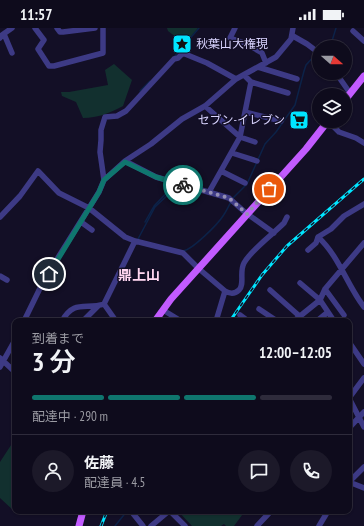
<!DOCTYPE html>
<html lang="ja">
<head>
<meta charset="utf-8">
<style>
	body { margin:0; font-family:"PT Sans Narrow","Noto Sans JP",sans-serif; background:#1c1929; color:#f1f3f6; height:100vh; display:flex; flex-direction:column; font-size:15px; white-space:nowrap }
	* { box-sizing:border-box; margin:0 }
	p { font-size:13px; color:#9b9ba3 }
	.icon { flex:none; width:22px; height:22px; fill:none; stroke:currentColor; stroke-width:2; stroke-linecap:round; stroke-linejoin:round }
	.map { position:relative; flex:1; overflow:hidden }
	.panel { position:absolute; left:12px; top:290px; width:340px; height:196px; display:flex; flex-direction:column; background:#0e0b1c; border-radius:8px; box-shadow:0 1px 3px #0004,0 0 0 1px #2e2b3b }
	.panel>* { flex:none }
	.needle { width:26px; rotate:111deg }
	.fabs { position:absolute; left:312px; top:12px; display:grid; gap:8px }
	.fabs a { display:grid; place-items:center; width:40px; height:40px; border-radius:50%; background:#0e0b1c; box-shadow:0 1px 3px #0004,0 0 0 1px #2e2b3b; font-size:20px }
	.pin { position:absolute; display:grid; place-items:center; width:34px; height:34px; color:#fff; margin:-17px; border:2px solid #fff; border-radius:50%; box-shadow:0 1px 4px #0007 }
	.courier { position:absolute; display:grid; place-items:center; width:40px; height:40px; margin:-20px; border:3px solid #0f766e; border-radius:50%; background:#fff; color:#222; box-shadow:0 1px 5px #0007 }
	.overview em { font-style:normal; font-weight:600 }
	.overview div { display:flex; flex-direction:column-reverse }
	.overview { display:flex; align-items:center; justify-content:space-between; height:68px; padding:0 20px }
	h1 { font-size:26px; font-weight:600; line-height:30px }
	.bar { display:grid; grid-template-columns:repeat(4,1fr); gap:6px 4px; align-content:center; height:48px; padding:0 20px }
	.bar i { height:5px; border-radius:3px; background:#2e2b3b }
	.bar .selected { background:#0f766e }
	.bar p { grid-column:span 4 }
	.line { display:flex; align-items:center; gap:10px; padding:0 20px; border-top:1px solid #2e2b3b }
	.line div { flex:1 }
	.round { display:grid; place-items:center; flex:none; width:42px; height:42px; border-radius:21px; background:#1c1929 }
	.status { display:flex; justify-content:space-between; align-items:center; height:28px; padding:0 20px; background:#0e0b1c; direction:ltr }
	.status svg { height:11px; fill:currentColor }
	.map>svg:first-child { display:block }
</style>
</head>
<body>
<div class="status"><b>11:57</b><svg viewBox="0 0 49 12"><path d="M0 12V9h3v3zM5 12V6h3v6zM10 12V3h3v9zM15 12V0h3v12zM26 1h20v11H26zM47 4h2v5h-2z"/></svg></div>
<div class="map">
<svg width="364" height="498" viewBox="0 0 364 498">
	<rect width="100%" height="100%" fill="#130f26"/>
	<path fill="#12302f" d="M167 0H198L185 16 168 3Z
		M114 36 132 52 123 78C110 85 98 90 83 90L76 74 62 68 61 64H69L108 57 105 42Z
		M15 411V480L13 482 0 470V434Z
		M178 483H245L234 498H226L224 496 221 498H192Z"/>
	<g fill="none" stroke-linecap="round" stroke-linejoin="round">
		<path stroke="#0c2248" stroke-width="1.5" d="M324 19 332 13 336 0
			M174 29 199 0
			M140 63 150 53
			M233 170 247 156 265 116 276 104 295 77 304 43 306 37 316 26
			M145 194 154 178 174 157
			M139 211H138L155 179 173 162
			M183 223C192 222 218 196 223 188 226 184 228 179 231 174
			M115 498 127 483"/>
		<path stroke="#3d3a85" stroke-width="5.5" d="M35 0 44 12 38 21 49 38H54L103 25V0
			M57 0 60 4H63L95 0
			M235 0 230 10 247 16 262 25 266 35
			M353 3 364 13
			M4 6 12 25
			M293 8 307 16 319 25
			M0 10 2 7 12 0
			M258 39 297 51
			M336 45 350 65
			M251 54 288 65
			M205 78 240 109 255 114
			M245 84 281 93
			M328 93 339 104 356 110 364 115
			M232 125 257 133
			M125 133 156 149 229 170 247 186
			M221 143 245 155
			M104 152 125 133 151 116 182 91 205 78 236 51 276 29 291 11 293 0
			M209 164 240 109 251 54 244 47
			M249 187 274 205
			M0 189 20 168 38 143 59 165 89 180 125 209 135 213 183 225 198 240 225 263C230 266 235 266 239 262 245 256 239 244 244 235 251 222 272 207 284 195L287 189
			M81 194 92 202
			M318 209C339 228 347 257 364 279
			M308 222 316 215 318 209 331 201 344 188 364 176
			M0 248 7 252
			M300 255 320 272 334 293
			M325 261 344 287
			M270 262 305 293
			M104 276 116 293
			M259 281 277 293
			M163 282 181 293
			M240 287 248 293
			M24 293 44 252 99 164 104 152 100 124 101 112V102L105 89 117 88 126 83 174 31 178 30 182 26H185L207 35 236 51
			M62 293C74 271 86 282 104 276L135 213
			M83 293 98 278
			M216 293 225 263
			M294 293 320 272 325 261 364 215
			M317 293 328 284
			M349 314 364 336
			M0 330 15 344
			M0 339 15 312
			M349 370 364 399
			M349 370 364 350
			M349 400 364 384
			M349 454 364 439
			M349 454 364 460
			M131 483 143 498
			M170 483 185 498
			M151 498 169 483
			M257 498 271 483
			M319 498 328 483"/>
		<path stroke="#c25bff" stroke-width="7" d="M345 72 364 48
			M155 293 171 271 306 121 328 93
			M79 498 83 483"/>
		<defs>
			<path id="rail" d="M230 293 262 247 287 218 364 151
				M101 498 107 483"/>
		</defs>
		<use href="#rail" stroke="#00e5ff" stroke-width="3"/>
		<use href="#rail" stroke="#130f26" stroke-width="1.5" stroke-dasharray="4.5" stroke-linecap="butt"/>
	</g>
	<g fill="none" stroke-linecap="round" stroke-linejoin="round">
		<path stroke="#948fb3" stroke-width="4" stroke-dasharray="0 7.2" d="M183 157 229 170 247 186 269 161"/>
		<path stroke="#0f766e" stroke-width="5" d="M49 246 99 164 104 152 125 134 156 149 183 157"/>
	</g>
	<defs>
		<symbol id="sight-square" viewBox="-11 -11 22 22"><rect x="-9" y="-9" width="18" height="18" rx="4" fill="#00e5ff" stroke="#130f26"/><path d="M0-6L1.8-2.2L6-1.7L2.9 1.2L3.7 5.4L0 3.3L-3.7 5.4L-2.9 1.2L-6-1.7L-1.8-2.2Z" fill="#111"/></symbol>
		<symbol id="supermarket-square" viewBox="-11 -11 22 22"><rect x="-9" y="-9" width="18" height="18" rx="4" fill="#00e5ff" stroke="#130f26"/><path d="M-6-5.5h2.5l.6 2H6L4.5 2H-2.5L-4.4-4H-6ZM-1.5 3.2a1.3 1.3 0 1 0 .1 0ZM3 3.2a1.3 1.3 0 1 0 .1 0Z" fill="#111"/></symbol>
	</defs>
	<g fill-rule="evenodd">
		<use href="#sight-square" x="171" y="5" width="22" height="22"/>
		<use href="#supermarket-square" x="288" y="81" width="22" height="22"/>
	</g>
	<g text-anchor="middle" stroke-width="3" stroke-linejoin="round" paint-order="stroke">
		<g font-size="12" fill="#d9d4ff" stroke="#130f26" text-anchor="start">
			<text x="196" y="20">秋葉山大権現</text>
			<text x="285" y="96" text-anchor="end">セブン-イレブン</text>
		</g>
		<g font-size="14" font-weight="bold" fill="#ffd6f0" stroke="#130f26">
			<text x="139" y="252">鼎上山</text>
		</g>
	</g>
</svg>
<div class="fabs">
<a><svg class="needle" viewBox="-14 -14 28 28"><path d="M0-13l5 13h-10z" fill="#e53935"/><path d="M0 13l5-13h-10z" fill="#9b9ba3"/></svg></a>
<a><svg class="icon" aria-label="layers" viewBox="0 0 24 24"><path d="M12 4l9 5-9 5-9-5zM3 14l9 5 9-5"/></svg></a>
</div>
<div class="pin" style="left:269px;top:161px;background:#ea580c"><svg class="icon" aria-label="bag" viewBox="0 0 24 24"><path d="M5 8h14l-1 12H6zM9 8a3 3 0 0 1 6 0"/></svg></div>
<div class="pin" style="left:49px;top:246px;background:#1f2937"><svg class="icon" aria-label="home" viewBox="0 0 24 24"><path d="M3 11l9-7 9 7M6 9v11h12V9"/></svg></div>
<div class="courier" style="left:183px;top:157px"><svg class="icon" aria-label="bike" viewBox="0 0 24 24"><circle cx="6" cy="16" r="4"/><circle cx="18" cy="16" r="4"/><path d="M6 16l4-8h5l3 8M10 8l3 8H6M13 5h3"/></svg></div>
<section class="panel">
<div class="overview"><div><h1>3 分</h1><p>到着まで</p></div><em>12:00–12:05</em></div>
<div class="bar"><i class="selected"></i><i class="selected"></i><i class="selected"></i><i></i><p>配達中 · 290 m</p></div>
<div class="line" style="height:72px"><a class="round"><svg class="icon" aria-label="person" viewBox="0 0 24 24"><circle cx="12" cy="8" r="4"/><path d="M4 21q1-7 8-7t8 7"/></svg></a><div><b>佐藤</b><p>配達員 · 4.5</p></div><a class="round"><svg class="icon" aria-label="chat" viewBox="0 0 24 24"><path d="M4 5h16v11H9l-5 4z"/></svg></a><a class="round"><svg class="icon" aria-label="phone" viewBox="0 0 24 24"><path d="M5 4h4l2 5-3 2q2 4 5 5l2-3 5 2v4C11 20 4 13 5 4z"/></svg></a></div>
</section>
</div>
</body>
</html>
